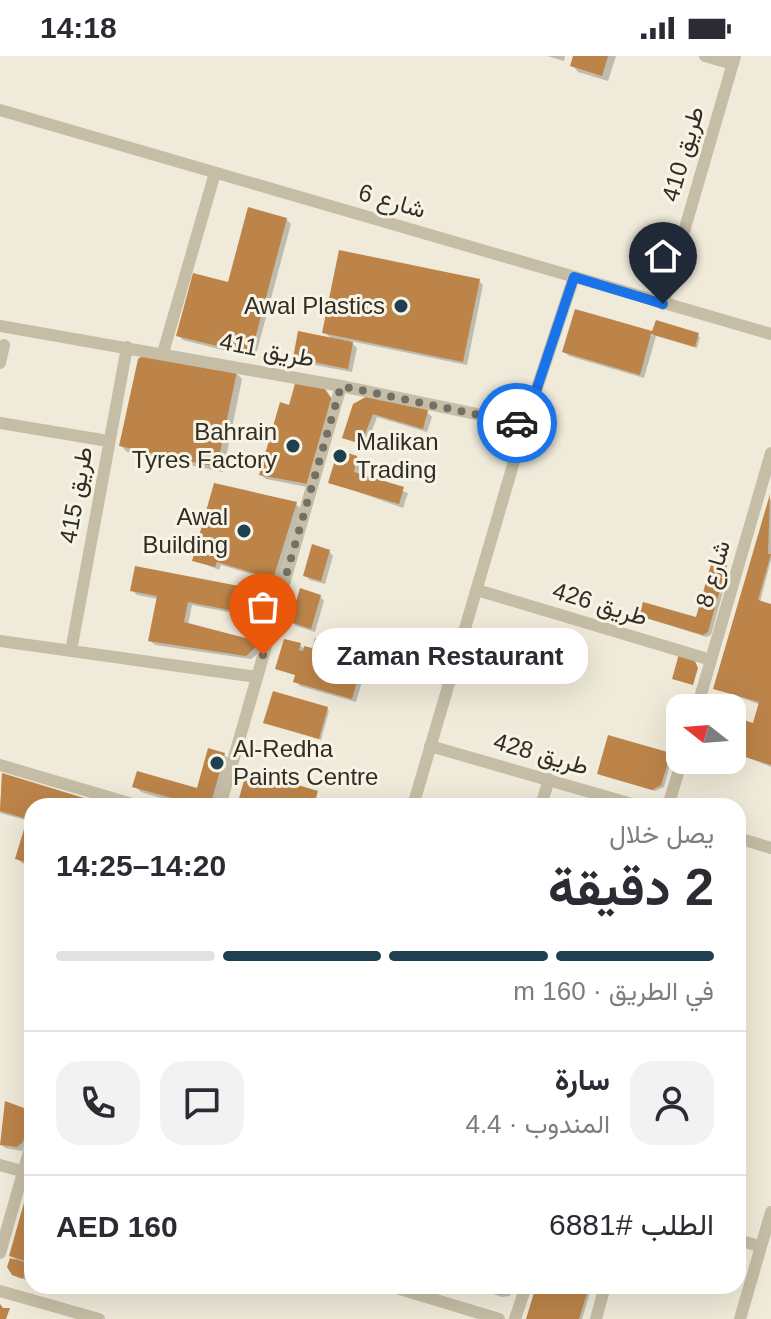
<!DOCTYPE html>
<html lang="ar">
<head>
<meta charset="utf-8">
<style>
	body { margin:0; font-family:Arial,Vazirmatn,sans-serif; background:#f2f2f3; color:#2b2b33; direction:rtl; height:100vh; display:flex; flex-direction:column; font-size:30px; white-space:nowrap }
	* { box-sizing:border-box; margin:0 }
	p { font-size:26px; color:#7c7c81 }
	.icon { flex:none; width:44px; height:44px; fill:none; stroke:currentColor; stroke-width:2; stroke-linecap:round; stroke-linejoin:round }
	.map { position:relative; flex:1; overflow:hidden; direction:ltr }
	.drawer { position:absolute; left:24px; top:742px; width:722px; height:496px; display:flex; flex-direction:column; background:#fff; border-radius:24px; box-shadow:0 8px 32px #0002; direction:rtl }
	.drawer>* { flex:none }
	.needle { width:52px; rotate:287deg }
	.controls { position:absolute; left:666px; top:638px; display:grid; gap:16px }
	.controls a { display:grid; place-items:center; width:80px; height:80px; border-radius:16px; background:#fff; box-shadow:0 8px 32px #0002; font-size:40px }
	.pin { position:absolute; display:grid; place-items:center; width:68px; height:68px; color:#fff; margin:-82px -34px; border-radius:50% 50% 50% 0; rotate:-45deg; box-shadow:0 0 8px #0007 }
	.pin .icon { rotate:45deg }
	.courier { position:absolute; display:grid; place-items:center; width:80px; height:80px; margin:-40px; border:6px solid #1a73e8; border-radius:50%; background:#fff; color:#222; box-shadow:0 2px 10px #0007 }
	.bubble { position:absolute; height:56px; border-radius:24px; background:#fff; box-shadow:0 8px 32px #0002; font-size:26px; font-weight:700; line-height:56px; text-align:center; direction:rtl }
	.overview em { font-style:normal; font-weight:700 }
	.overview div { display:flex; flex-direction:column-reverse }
	.overview { display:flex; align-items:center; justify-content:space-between; height:136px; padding:0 32px }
	h1 { font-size:52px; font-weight:700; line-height:60px }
	.bar { display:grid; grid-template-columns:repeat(4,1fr); gap:12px 8px; align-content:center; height:96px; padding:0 32px }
	.bar i { height:10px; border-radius:6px; background:#e1e1e2 }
	.bar .current { background:#1f4050 }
	.bar p { grid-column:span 4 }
	.line { display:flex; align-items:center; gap:20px; padding:0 32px; border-top:2px solid #e1e1e2 }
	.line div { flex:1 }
	.round { display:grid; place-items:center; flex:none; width:84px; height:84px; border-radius:24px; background:#f2f2f3 }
	.status { display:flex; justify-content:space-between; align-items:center; height:56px; padding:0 40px; background:#fff; direction:ltr }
	.status svg { height:22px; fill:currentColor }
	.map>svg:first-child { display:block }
</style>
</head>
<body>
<div class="status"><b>14:18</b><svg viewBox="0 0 49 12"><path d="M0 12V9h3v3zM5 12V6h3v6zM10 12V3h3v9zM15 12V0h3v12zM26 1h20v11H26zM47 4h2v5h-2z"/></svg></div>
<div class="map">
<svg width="771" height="1263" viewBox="0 0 771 1263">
	<rect width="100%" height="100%" fill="#efead9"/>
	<path fill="#0003" d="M547 0H565L564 5Z
		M575 0H616L608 25 578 16 572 9Z
		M286 163 291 168 255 302 183 284 179 280Z
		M479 225 483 229 467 309 350 285 357 292 352 316 299 306 295 301 332 283 324 276Z
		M657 266 700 281 697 292 656 280 644 322 569 300 565 296 653 279Z
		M236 317 242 323 223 416 127 396 121 390Z
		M324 334 337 351 312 432 266 423 261 419 296 353Z
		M354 349 427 356 432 361 427 376 377 361 366 391 345 381Z
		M356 402 360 406 358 419 408 437 403 452 330 426Z
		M771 442V504L760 546 771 550V711L734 696 754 669 761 649 715 632Z
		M296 448 300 452 278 526 221 509 219 514 195 504Z
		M329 495 333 500 325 528 310 524 305 519Z
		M726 511 729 514 711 579 706 581 641 560 697 564Z
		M132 534 264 537 269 542 264 563 192 549 188 569 256 586 261 591 259 597 251 603 155 589 150 585 158 543 137 539Z
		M320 540 324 545 315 576 296 570 292 566Z
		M300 589 305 594 364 599 368 604 356 646 300 630 296 625 297 620 277 612Z
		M327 653 329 655 321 684 266 666Z
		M224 699 229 703 216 747 212 750H187L141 736 135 730 198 736Z
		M670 699 672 701 664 731 655 735 599 717Z
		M2 719 103 750H32V810L22 807 17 802 29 765 0 757Z
		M317 736 316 750H243Z
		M7 1048 32 1057V1076L22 1095 5 1092 1 1088Z
		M29 1138 32 1139V1208L24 1206 29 1211 26 1224 14 1218 18 1206 11 1199Z
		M469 1230H513L510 1240 502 1241Z
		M538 1230H592L582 1263H528Z"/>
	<path fill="#bc8449" d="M573 0H608L602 20 570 10Z
		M248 151 287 162 251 298 176 280 193 217 228 226Z
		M339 194 480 223 463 306 322 277Z
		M575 253 652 275 656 264 699 277 695 291 651 278 640 319 562 296Z
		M298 275 353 286 348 313 293 302Z
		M148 296 237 315 217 411 119 390 138 303Z
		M296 324 325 333 332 343 308 428 259 419 280 346 289 349Z
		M371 338 428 354 423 373 373 358 361 388 342 382 353 348Z
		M338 394 357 400 354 416 404 431 399 448 328 427Z
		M214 427 297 446 273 523 217 506 215 511 192 505Z
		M770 438 768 498H771L758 544 771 548V709L732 697 741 663 753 667 759 646 713 633Z
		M312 488 330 494 321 525 303 520Z
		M712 505 727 509 708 576 703 579 639 560 643 546 696 561Z
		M135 510 265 535 260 560 188 546 184 566 257 585 255 592 246 600 148 585 157 540 130 535Z
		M300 532 321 539 311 573 290 566Z
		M315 582 365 597 352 643 293 626 295 619 275 613 284 583 301 587 299 594 303 595 304 590 312 592Z
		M679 598 694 603 698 612 693 629 672 623Z
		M273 635 328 651 319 683 263 667Z
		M608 679 671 697 661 729 652 734 597 718Z
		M208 692 225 697 212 743 201 750 132 731 137 715 197 732Z
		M247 714 318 735 313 750H240L238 746Z
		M2 717 107 749V750H32V808L15 803 27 763 0 755Z
		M5 1045 32 1055 23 1086 17 1091 0 1089Z
		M27 1136 32 1137 29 1206 9 1200Z
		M10 1202 28 1207 23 1223 12 1219 7 1211Z
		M478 1230H508L501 1238Z
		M536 1230H589L579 1263H526Z
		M0 1248 3 1252H10L6 1263H0Z"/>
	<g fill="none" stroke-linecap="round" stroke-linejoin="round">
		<path stroke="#c6bda6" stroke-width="12" d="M705 0 733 8
			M0 54 771 278
			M663 248 735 0
			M0 270 341 330 525 368
			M163 297 215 117
			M0 307 4 289
			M0 367 108 385
			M477 534 711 604
			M0 585 257 621
			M71 595 127 291
			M697 652 771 397
			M430 690 639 750
			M0 709 139 750
			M220 750 341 330
			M413 750 525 368 574 221
			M541 750 549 723
			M668 750 682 704
			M738 782 771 792
			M0 1109 32 1118
			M738 1184 759 1190
			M0 1197 32 1085
			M390 1230 499 1263
			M0 1235 99 1263
			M515 1263 526 1230
			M596 1263 605 1230
			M740 1263 771 1156"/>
	</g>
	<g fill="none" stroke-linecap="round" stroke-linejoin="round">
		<path stroke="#746f65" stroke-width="8" stroke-dasharray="0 14.4" d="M263 599 341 330 517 367"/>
		<path stroke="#1a73e8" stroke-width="10" d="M517 367 525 368 574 221 663 248"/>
	</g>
	<g fill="#1f4050" stroke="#f7f4e5" stroke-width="3">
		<circle cx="401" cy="250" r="8"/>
		<circle cx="293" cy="390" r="8"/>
		<circle cx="340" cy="400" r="8"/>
		<circle cx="244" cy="475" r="8"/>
		<circle cx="217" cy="707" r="8"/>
	</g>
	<g text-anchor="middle" stroke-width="6" stroke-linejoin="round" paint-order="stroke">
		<g font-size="24" fill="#322d26" stroke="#f7f4e5">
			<text transform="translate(683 98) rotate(-74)" y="8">طريق 410</text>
			<text transform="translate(392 145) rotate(16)" y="8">شارع 6</text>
			<text transform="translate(267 294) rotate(11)" y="8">طريق 411</text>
			<text transform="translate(76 439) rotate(-80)" y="8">طريق 415</text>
			<text transform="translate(713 518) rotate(-74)" y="8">شارع 8</text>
			<text transform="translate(600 548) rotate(17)" y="8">طريق 426</text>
			<text transform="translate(541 698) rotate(16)" y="8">طريق 428</text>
		</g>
		<g font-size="24" fill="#322d26" stroke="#f7f4e5" text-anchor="end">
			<text x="385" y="258">Awal Plastics</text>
			<text x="277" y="384">Bahrain<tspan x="277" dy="28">Tyres Factory</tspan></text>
			<text x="356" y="394" text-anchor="start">Malikan<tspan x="356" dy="28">Trading</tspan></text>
			<text x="228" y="469">Awal<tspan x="228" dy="28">Building</tspan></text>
			<text x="233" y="701" text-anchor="start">Al-Redha<tspan x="233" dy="28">Paints Centre</tspan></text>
		</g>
	</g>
</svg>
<div class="controls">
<a><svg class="needle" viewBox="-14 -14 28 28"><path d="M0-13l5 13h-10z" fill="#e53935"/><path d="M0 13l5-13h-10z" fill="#7c7c81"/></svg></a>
</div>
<div class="pin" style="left:263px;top:599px;background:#ea580c"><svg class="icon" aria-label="bag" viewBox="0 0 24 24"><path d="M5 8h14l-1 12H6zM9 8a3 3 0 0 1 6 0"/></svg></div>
<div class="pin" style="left:663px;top:248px;background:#1f2937"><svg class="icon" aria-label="home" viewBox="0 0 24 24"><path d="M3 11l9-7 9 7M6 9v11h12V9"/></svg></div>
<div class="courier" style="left:517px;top:367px"><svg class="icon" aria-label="car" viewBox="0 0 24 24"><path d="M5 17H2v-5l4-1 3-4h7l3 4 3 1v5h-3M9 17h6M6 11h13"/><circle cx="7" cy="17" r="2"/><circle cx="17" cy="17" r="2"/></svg></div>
<div class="bubble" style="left:312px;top:572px;width:276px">Zaman Restaurant</div>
<section class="drawer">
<div class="overview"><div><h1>2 دقيقة</h1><p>يصل خلال</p></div><em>14:20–14:25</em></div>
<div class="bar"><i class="current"></i><i class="current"></i><i class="current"></i><i></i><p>في الطريق · 160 m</p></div>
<div class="line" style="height:144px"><a class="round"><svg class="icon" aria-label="person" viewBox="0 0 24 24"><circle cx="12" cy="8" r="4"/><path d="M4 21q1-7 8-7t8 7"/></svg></a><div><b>سارة</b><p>المندوب · 4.4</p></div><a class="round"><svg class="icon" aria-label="chat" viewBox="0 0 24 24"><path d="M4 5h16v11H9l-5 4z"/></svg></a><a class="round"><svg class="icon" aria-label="phone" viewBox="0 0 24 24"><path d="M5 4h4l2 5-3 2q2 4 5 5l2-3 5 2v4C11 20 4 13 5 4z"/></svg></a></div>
<div class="line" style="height:104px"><div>الطلب #6881</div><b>AED 160</b></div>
</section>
</div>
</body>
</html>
